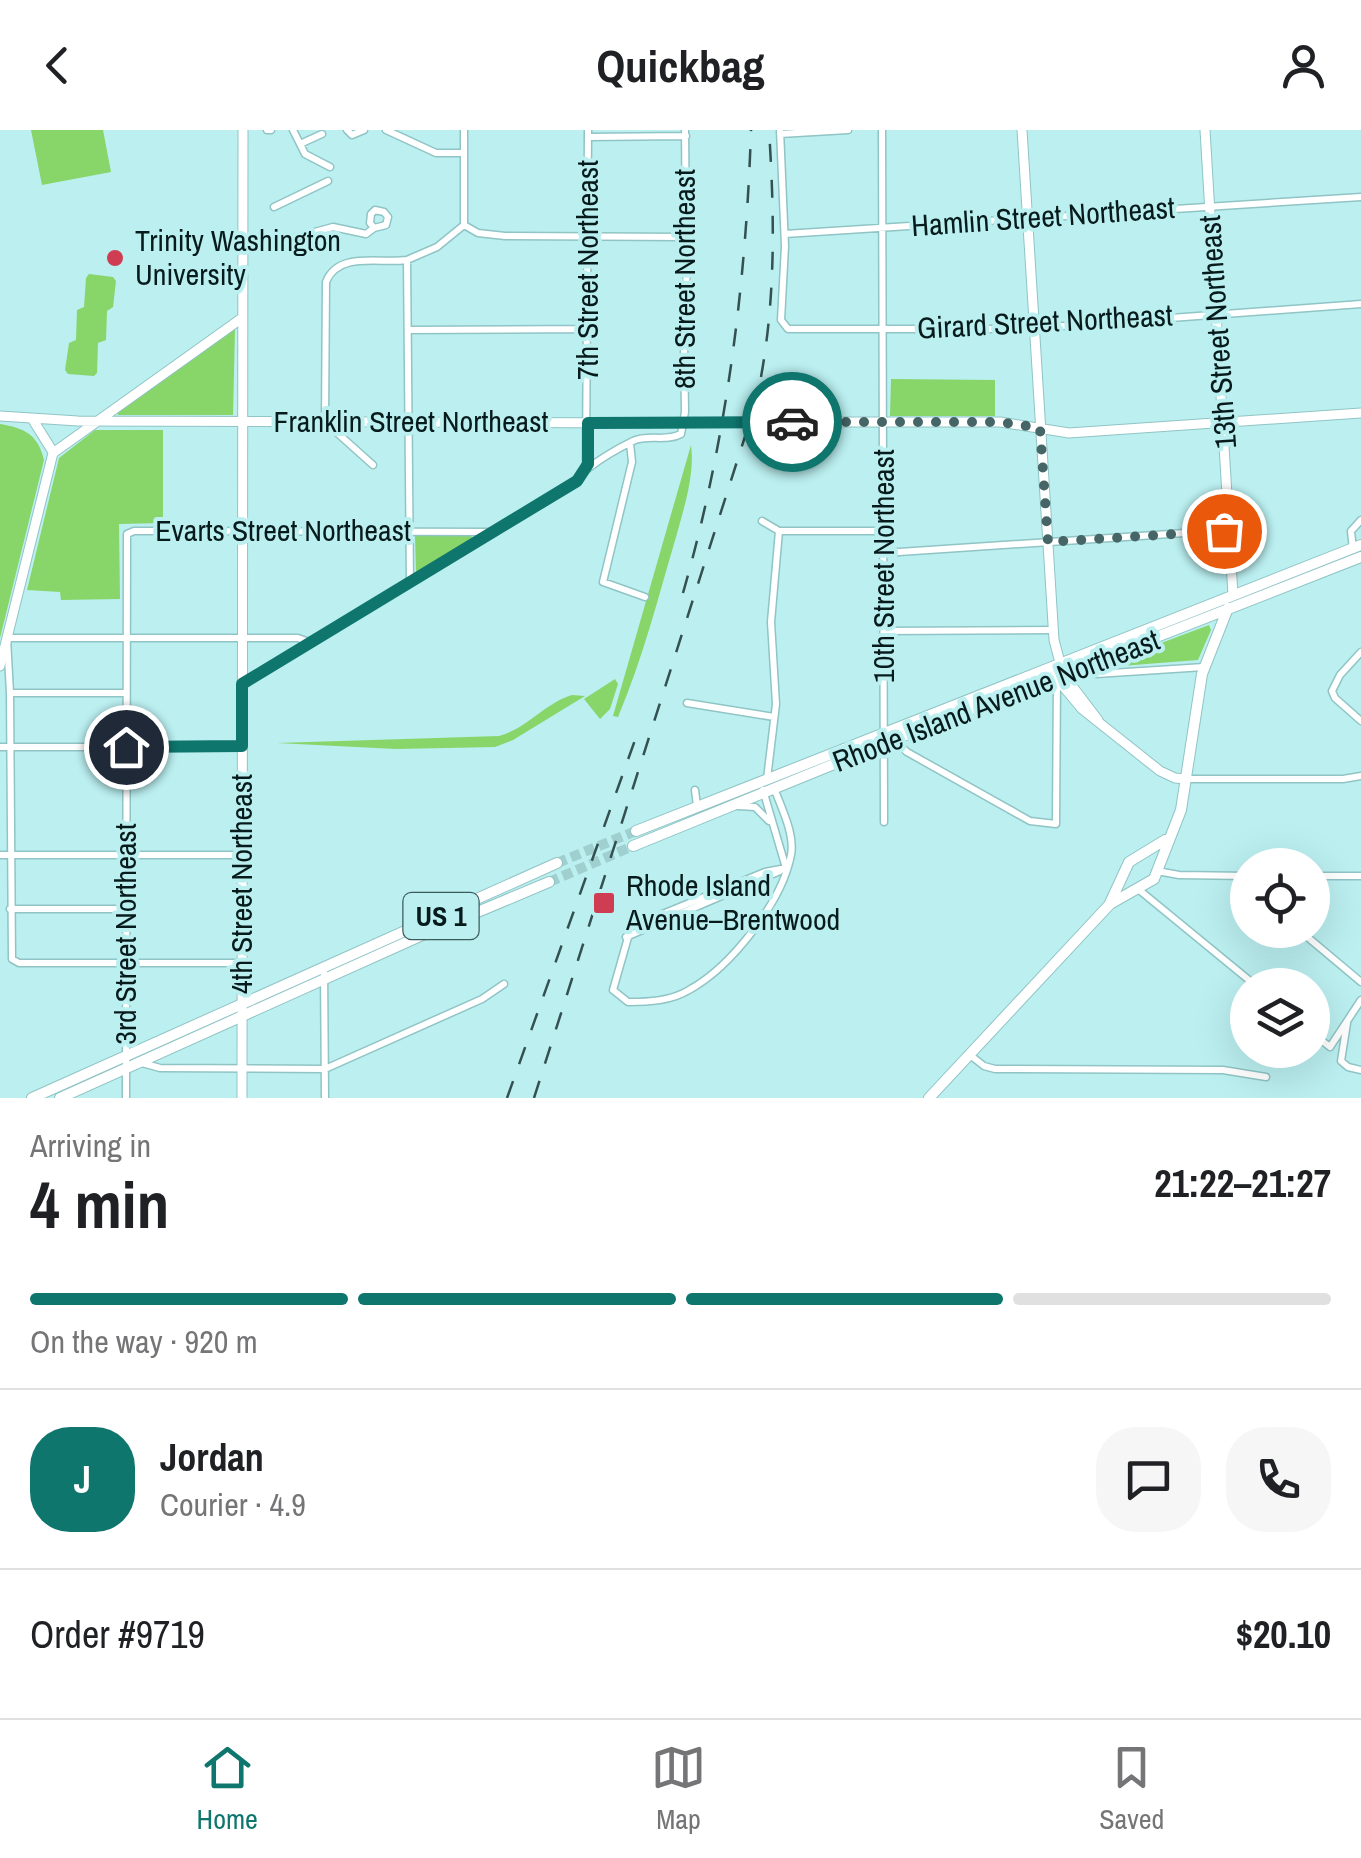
<!DOCTYPE html>
<html lang="en">
<head>
<meta charset="utf-8">
<style>
	body { margin:0; font-family:"Archivo Narrow",sans-serif; background:#f6f6f6; color:#202124; height:100vh; display:flex; flex-direction:column; font-size:38px; white-space:nowrap }
	* { box-sizing:border-box; margin:0 }
	p { font-size:32px; color:#757577 }
	.icon { flex:none; width:55px; height:55px; fill:none; stroke:currentColor; stroke-width:2; stroke-linecap:round; stroke-linejoin:round }
	.map { position:relative; height:968px; overflow:hidden }
	.details { display:flex; flex-direction:column; background:#fff; flex:1 }
	.details>* { flex:none }
	.buttons { position:absolute; left:1230px; top:718px; display:grid; gap:20px }
	.buttons a { display:grid; place-items:center; width:100px; height:100px; border-radius:50%; background:#fff; box-shadow:0 10px 40px #0002; font-size:50px }
	.pin { position:absolute; display:grid; place-items:center; width:85px; height:85px; color:#fff; margin:-42px; border:5px solid #fff; border-radius:50%; box-shadow:0 2px 10px #0007 }
	.courier { position:absolute; display:grid; place-items:center; width:100px; height:100px; margin:-50px; border:8px solid #0f766e; border-radius:50%; background:#fff; color:#222; box-shadow:0 2px 12px #0007 }
	.summary em { font-style:normal; font-weight:700 }
	.summary div { display:flex; flex-direction:column-reverse }
	.summary { display:flex; align-items:center; justify-content:space-between; height:170px; padding:0 30px }
	h1 { font-size:65px; font-weight:700; line-height:75px }
	.bar { display:grid; grid-template-columns:repeat(4,1fr); gap:15px 10px; align-content:center; height:120px; padding:0 30px }
	.bar i { height:12px; border-radius:8px; background:#e0e0e0 }
	.bar .selected { background:#0f766e }
	.bar p { grid-column:span 4 }
	.line { display:flex; align-items:center; gap:25px; padding:0 30px; border-top:2px solid #e0e0e0 }
	.line div { flex:1 }
	.round { display:grid; place-items:center; flex:none; width:105px; height:105px; border-radius:40px; background:#f6f6f6 }
	header { display:flex; justify-content:space-between; align-items:center; height:130px; padding:0 30px; background:#fff; font-size:45px; font-weight:700 }
	.tabs { display:flex; justify-content:space-around; align-items:center; height:140px; border-top:2px solid #e0e0e0; background:#fff; font-size:28px; color:#757577 }
	.tabs a { display:grid; justify-items:center; gap:5px }
	.tabs .selected { color:#0f766e }
	.map>svg:first-child { display:block }
</style>
</head>
<body>
<header><svg class="icon" aria-label="back" viewBox="0 0 24 24"><path d="M15 5l-7 7 7 7"/></svg>Quickbag<svg class="icon" aria-label="person" viewBox="0 0 24 24"><circle cx="12" cy="8" r="4"/><path d="M4 21q1-7 8-7t8 7"/></svg></header>
<div class="map">
<svg width="1361" height="968" viewBox="0 0 1361 968">
	<rect width="100%" height="100%" fill="#bbeff0"/>
	<path fill="#88d569" d="M31 0H103L111 42 42 55Z
		M89 144 113 147 116 151 113 177 107 181 106 210 98 213 97 243 94 246 68 244 65 240 69 213 76 210 77 180 84 177 86 148Z
		M235 199 233 285H118V282Z
		M891 249 995 250V286H890Z
		M0 294C24 298 38 304 44 330L0 508Z
		M95 300H163V393L119 394 120 469 61 470 60 462 27 460 59 328Z
		M691 315C695 344 684 378 676 407 658 468 643 528 618 587L613 586Z
		M415 405H470L473 408 416 442Z
		M1209 495 1211 500 1198 530 1095 538Z
		M615 549 618 554 610 579 600 589 584 569Z
		M572 565 585 566 513 610 495 617 396 619 277 613 499 606C528 598 545 573 572 565Z"/>
	<g fill="none" stroke-linecap="round" stroke-linejoin="round">
		<path stroke="#a0cfd0" stroke-width="10" stroke-dasharray="10 5" stroke-linecap="butt" d="M557 733 636 701
			M549 752 633 716"/>
		<defs>
			<path id="street" d="M267 0H271
				M293 0 305 24 330 37
				M347 0 352 5 364 0
				M386 0 436 23H464
				M464 0V95
				M780 0 785 116 781 190 788 199H1022L1361 174
				M882 0 884 692
				M780 4 848 0
				M588 7 686 6
				M300 14 322 4
				M274 77 328 51
				M464 95 478 103 505 106 686 107
				M785 104 1361 67
				M243 110 278 112 333 97 366 104 374 98 386 95 388 87 384 82 375 80 371 84 370 93 374 98
				M409 200 588 199
				M630 313 632 332 603 452 645 467
				M373 335 325 292 326 152C338 121 379 134 407 130
				M586 338 588 0
				M762 391 779 401H883
				M1353 420 1351 401 1361 390
				M884 423 1230 400
				M410 453 407 130 437 117 464 95
				M884 501 1053 500
				M1361 522 1340 545 1332 561 1335 568 1361 591
				M1083 536 1096 544 1204 537
				M243 554 566 358C576 352 581 343 590 337 603 327 619 318 633 311 648 304 666 312 681 304L685 282 684 216 687 207 685 0
				M10 563H126
				M687 573 774 587
				M895 611 907 622 1030 691 1056 694 1057 546
				M0 617H242
				M767 649 776 574 771 492 779 401
				M1186 649H1343L1361 646
				M774 658C781 677 795 704 791 725 782 772 731 837 689 860 671 871 649 872 628 872L613 860 631 797 765 742 786 738
				M695 660 697 676
				M763 660 786 738
				M738 676 755 677 769 691
				M0 725H242
				M1157 741 1179 745 1248 746
				M1312 746H1361
				M1138 759 1255 855
				M10 779H127
				M1299 800 1361 852
				M626 807 780 741
				M242 833H19L12 829 10 563 7 508H298L312 513
				M324 837 325 968
				M1347 893 1341 931 1348 937 1361 940
				M1312 903 1330 917
				M1330 917 1361 870
				M970 925 984 936 995 939 1223 940 1266 947
				M142 933 160 938 325 939 482 869 504 854
				M126 968 127 404 134 401H164L495 402"/>
			<path id="secondary" d="M1022 0 1054 510 1063 544 1098 590
				M1205 0 1233 465
				M0 286 78 291 648 293
				M33 290 53 322
				M768 292H1000L1069 303 1361 283
				M0 536 53 323 242 188
				M1063 544 1062 555 1082 579 1160 641 1175 648 1186 649
				M242 968 243 0"/>
			<path id="primary" d="M636 701 1361 415
				M633 716 893 610 1361 427
				M1110 773 1129 732 1165 710
				M32 968 557 733
				M60 968 418 807 549 752
				M929 968 1110 774 1154 749 1181 680 1202 544 1228 478"/>
		</defs>
		<use href="#street" stroke="#90c4c5" stroke-width="9"/>
		<use href="#secondary" stroke="#90c4c5" stroke-width="11"/>
		<use href="#primary" stroke="#90c4c5" stroke-width="12"/>
		<use href="#street" stroke="#fff" stroke-width="6"/>
		<use href="#secondary" stroke="#fff" stroke-width="9"/>
		<use href="#primary" stroke="#fff" stroke-width="10"/>
		<path stroke="#345051" stroke-width="2.5" stroke-dasharray="18 18" stroke-linecap="butt" d="M683 463C726 313 746 156 751 0
			M507 968 635 610
			M534 968 756 272C776 181 775 93 769 0"/>
		<defs>
			<path id="secondary-bridge" d="M648 293 768 292"/>
		</defs>
		<use href="#secondary-bridge" stroke="#90c4c5" stroke-width="11" stroke-linecap="butt"/>
		<use href="#secondary-bridge" stroke="#fff" stroke-width="9"/>
	</g>
	<g fill="none" stroke-linecap="round" stroke-linejoin="round">
		<path stroke="#466566" stroke-width="10" stroke-dasharray="0 18" d="M792 292H1000L1040 298 1048 412 1224 401"/>
		<path stroke="#0f766e" stroke-width="12" d="M126 617 242 616V554L577 351 588 334V293L792 292"/>
	</g>
	<g fill="#ce3d51" stroke="#bbeff0" stroke-width="4">
		<circle cx="115" cy="128" r="10"/>
		<rect x="592" y="761" width="24" height="24" rx="5"/>
	</g>
	<g text-anchor="middle" stroke-width="8" stroke-linejoin="round" paint-order="stroke">
		<rect fill="#bbeff0" stroke="#3d5b5c" stroke-width="2.5" x="403.5" y="763" width="75" height="46" rx="8"/>
		<g font-size="28" font-weight="bold" fill="#071b1c">
			<text x="441" y="796">US 1</text>
		</g>
		<g font-size="30" fill="#071b1c" stroke="#bbeff0">
			<text transform="translate(1043 87) rotate(-4)" y="10">Hamlin Street Northeast</text>
			<text transform="translate(588 140) rotate(-90)" y="10">7th Street Northeast</text>
			<text transform="translate(685 149) rotate(-90)" y="10">8th Street Northeast</text>
			<text transform="translate(1045 192) rotate(-3)" y="10">Girard Street Northeast</text>
			<text transform="translate(1218 202) rotate(-94)" y="10">13th Street Northeast</text>
			<text x="411" y="302">Franklin Street Northeast</text>
			<text x="283" y="411">Evarts Street Northeast</text>
			<text transform="translate(884 436) rotate(-90)" y="10">10th Street Northeast</text>
			<text transform="translate(996 571) rotate(-21)" y="10">Rhode Island Avenue Northeast</text>
			<text transform="translate(242 754) rotate(-90)" y="10">4th Street Northeast</text>
			<text transform="translate(126 804) rotate(-90)" y="10">3rd Street Northeast</text>
		</g>
		<g font-size="30" fill="#071b1c" stroke="#bbeff0" text-anchor="start">
			<text x="135" y="121">Trinity Washington<tspan x="135" dy="34">University</tspan></text>
			<text x="626" y="766">Rhode Island<tspan x="626" dy="34">Avenue–Brentwood</tspan></text>
		</g>
	</g>
</svg>
<div class="buttons">
<a><svg class="icon" aria-label="locate" viewBox="0 0 24 24"><circle cx="12" cy="12" r="6"/><path d="M12 2v4M12 18v4M2 12h4M18 12h4"/></svg></a>
<a><svg class="icon" aria-label="layers" viewBox="0 0 24 24"><path d="M12 4l9 5-9 5-9-5zM3 14l9 5 9-5"/></svg></a>
</div>
<div class="pin" style="left:1224px;top:401px;background:#ea580c"><svg class="icon" aria-label="bag" viewBox="0 0 24 24"><path d="M5 8h14l-1 12H6zM9 8a3 3 0 0 1 6 0"/></svg></div>
<div class="pin" style="left:126px;top:617px;background:#1f2937"><svg class="icon" aria-label="home" viewBox="0 0 24 24"><path d="M3 11l9-7 9 7M6 9v11h12V9"/></svg></div>
<div class="courier" style="left:792px;top:292px"><svg class="icon" aria-label="car" viewBox="0 0 24 24"><path d="M5 17H2v-5l4-1 3-4h7l3 4 3 1v5h-3M9 17h6M6 11h13"/><circle cx="7" cy="17" r="2"/><circle cx="17" cy="17" r="2"/></svg></div>
</div>
<section class="details">
<div class="summary"><div><h1>4 min</h1><p>Arriving in</p></div><em>21:22–21:27</em></div>
<div class="bar"><i class="selected"></i><i class="selected"></i><i class="selected"></i><i></i><p>On the way · 920 m</p></div>
<div class="line" style="height:180px"><b class="round" style="background:#0f766e;color:#fff">J</b><div><b>Jordan</b><p>Courier · 4.9</p></div><a class="round"><svg class="icon" aria-label="chat" viewBox="0 0 24 24"><path d="M4 5h16v11H9l-5 4z"/></svg></a><a class="round"><svg class="icon" aria-label="phone" viewBox="0 0 24 24"><path d="M5 4h4l2 5-3 2q2 4 5 5l2-3 5 2v4C11 20 4 13 5 4z"/></svg></a></div>
<div class="line" style="height:130px"><div>Order #9719</div><b>$20.10</b></div>
</section>
<nav class="tabs">
<a class="selected"><svg class="icon" aria-label="home" viewBox="0 0 24 24"><path d="M3 11l9-7 9 7M6 9v11h12V9"/></svg>Home</a>
<a><svg class="icon" aria-label="map" viewBox="0 0 24 24"><path d="M3 6l6-2 6 2 6-2v14l-6 2-6-2-6 2zM9 4v14M15 6v14"/></svg>Map</a>
<a><svg class="icon" aria-label="saved" viewBox="0 0 24 24"><path d="M7 4h10v16l-5-4-5 4z"/></svg>Saved</a>
</nav>
</body>
</html>
